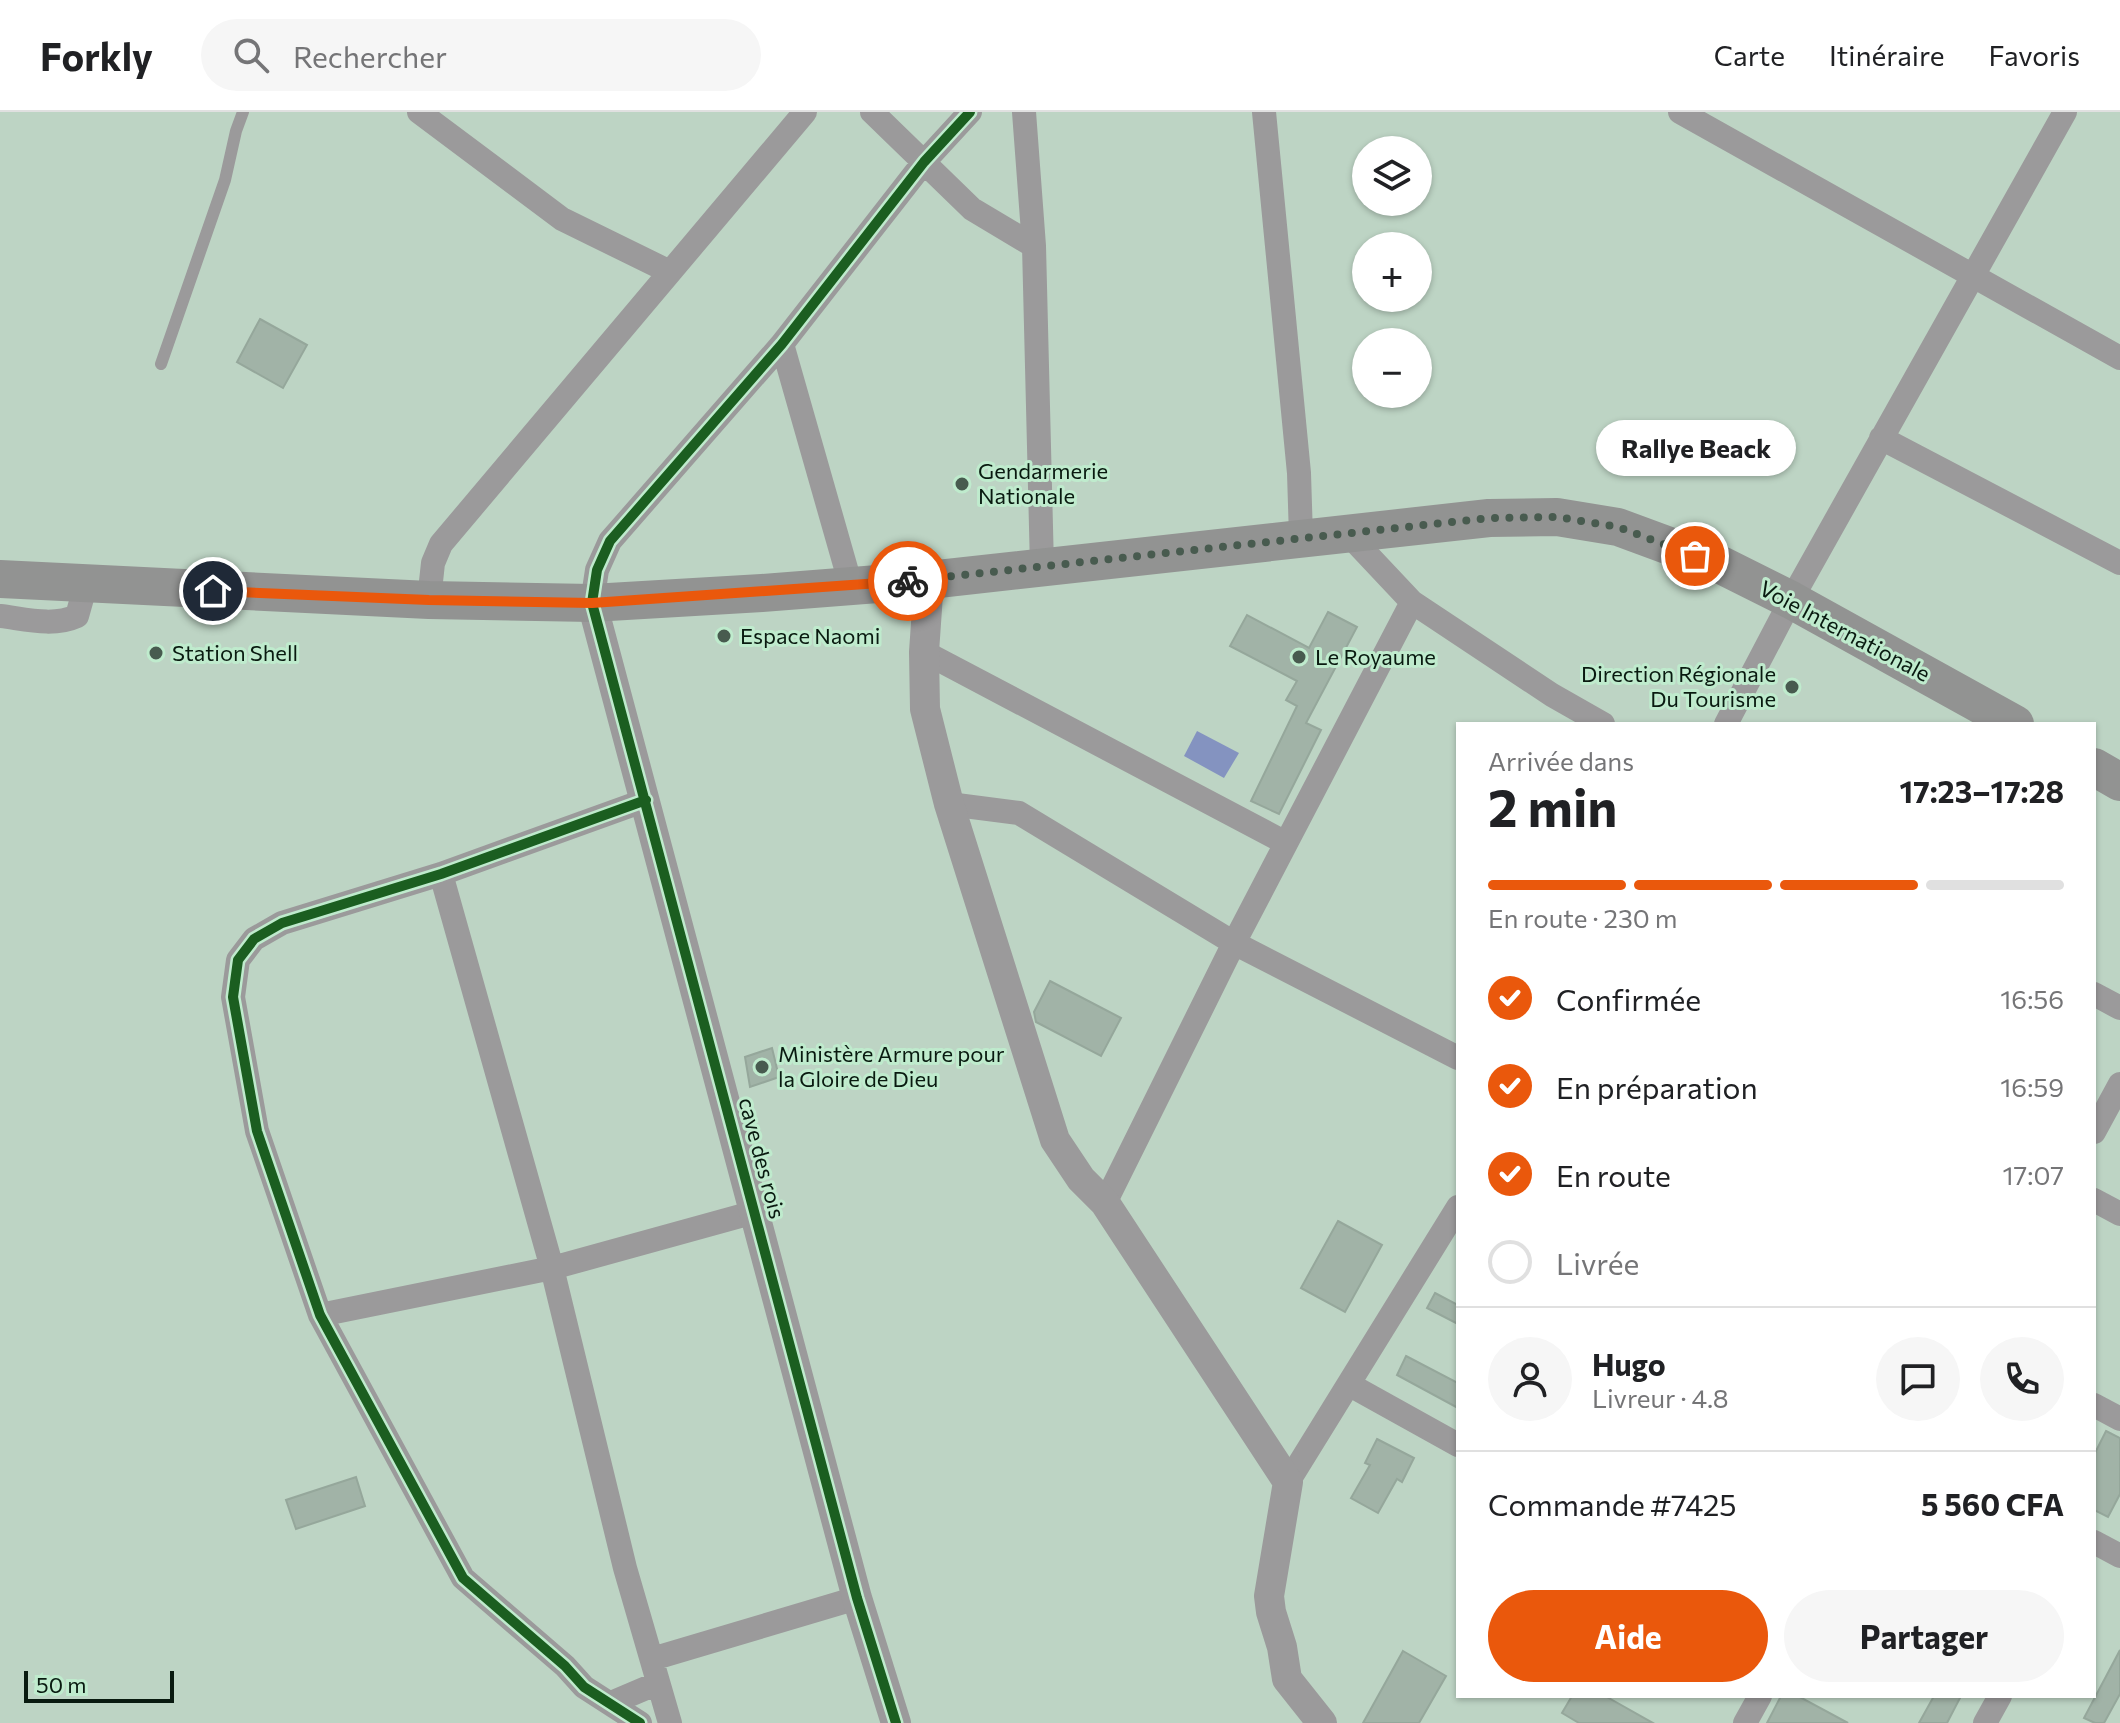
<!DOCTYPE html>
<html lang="fr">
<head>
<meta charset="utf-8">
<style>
	body { margin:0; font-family:Commissioner,sans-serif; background:#f6f6f6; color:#202124; height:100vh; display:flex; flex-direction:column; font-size:30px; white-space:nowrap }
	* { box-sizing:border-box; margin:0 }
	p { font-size:26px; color:#757577 }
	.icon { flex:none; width:44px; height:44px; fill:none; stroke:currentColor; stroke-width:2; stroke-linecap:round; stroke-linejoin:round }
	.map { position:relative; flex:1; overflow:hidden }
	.sheet { position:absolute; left:1456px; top:610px; width:640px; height:976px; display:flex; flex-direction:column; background:#fff; border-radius:0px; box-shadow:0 2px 6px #0004 }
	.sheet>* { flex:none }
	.tools { position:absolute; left:1352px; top:24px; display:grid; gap:16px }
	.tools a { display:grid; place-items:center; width:80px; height:80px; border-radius:50%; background:#fff; box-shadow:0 2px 6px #0004; font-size:40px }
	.scale { position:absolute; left:24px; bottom:20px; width:150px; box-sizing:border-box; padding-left:8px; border:4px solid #091a10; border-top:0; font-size:22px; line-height:28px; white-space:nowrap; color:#091a10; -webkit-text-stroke:6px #bfebcd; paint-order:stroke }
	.pin { position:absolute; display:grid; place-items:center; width:68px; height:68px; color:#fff; margin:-34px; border:4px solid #fff; border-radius:50%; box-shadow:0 2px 8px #0007 }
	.courier { position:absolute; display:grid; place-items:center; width:80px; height:80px; margin:-40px; border:6px solid #ea580c; border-radius:50%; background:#fff; color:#222; box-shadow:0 2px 10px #0007 }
	.bubble { position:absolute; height:56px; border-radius:28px; background:#fff; box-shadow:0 2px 6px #0004; font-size:26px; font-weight:700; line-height:56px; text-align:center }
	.head em { font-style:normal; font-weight:700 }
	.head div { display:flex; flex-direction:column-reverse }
	.head { display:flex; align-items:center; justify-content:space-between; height:136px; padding:0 32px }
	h1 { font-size:52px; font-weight:700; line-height:60px }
	.bar { display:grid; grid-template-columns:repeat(4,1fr); gap:12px 8px; align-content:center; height:96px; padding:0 32px }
	.bar i { height:10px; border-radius:6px; background:#e0e0e0 }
	.bar .on { background:#ea580c }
	.bar p { grid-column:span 4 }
	.line { display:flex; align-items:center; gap:20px; padding:0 32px; border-top:2px solid #e0e0e0 }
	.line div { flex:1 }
	.round { display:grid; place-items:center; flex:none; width:84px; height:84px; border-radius:42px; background:#f6f6f6 }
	ol { padding:0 32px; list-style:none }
	li { display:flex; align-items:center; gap:24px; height:88px }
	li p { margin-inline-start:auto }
	li .icon { padding:8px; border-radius:50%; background:#ea580c; color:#fff; stroke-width:4 }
	li:last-child { color:#757577 }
	li i { width:44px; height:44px; border:4px solid #e0e0e0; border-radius:50% }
	.primary-button { display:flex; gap:16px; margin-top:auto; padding:16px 32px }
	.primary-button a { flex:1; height:92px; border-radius:48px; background:#ea580c; color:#fff; font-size:32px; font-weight:700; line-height:92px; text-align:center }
	.primary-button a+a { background:#f6f6f6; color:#202124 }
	header { display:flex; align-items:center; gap:48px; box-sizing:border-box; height:112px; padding:0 40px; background:#fff; border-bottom:2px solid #e0e0e0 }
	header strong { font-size:38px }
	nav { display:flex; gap:44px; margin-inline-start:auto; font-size:28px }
	.search { width:560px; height:72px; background:#f6f6f6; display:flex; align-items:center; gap:20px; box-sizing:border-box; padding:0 28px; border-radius:44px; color:#757577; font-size:30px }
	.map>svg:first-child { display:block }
</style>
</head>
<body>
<header>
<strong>Forkly</strong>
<div class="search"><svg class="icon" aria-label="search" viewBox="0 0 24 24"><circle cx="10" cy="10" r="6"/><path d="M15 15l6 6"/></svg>Rechercher</div>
<nav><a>Carte</a><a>Itinéraire</a><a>Favoris</a></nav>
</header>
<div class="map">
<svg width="2120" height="1611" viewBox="0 0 2120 1611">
	<rect width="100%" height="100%" fill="#bdd4c4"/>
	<path fill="#8493c0" d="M1197 619 1239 641 1224 666 1184 644Z"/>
	<path fill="#a1b3a7" stroke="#95a79b" stroke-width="2" d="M260 207 307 233 283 276 237 250Z
		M1328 500 1357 515 1306 611 1321 618 1279 702 1251 689 1297 594 1286 588 1297 569 1230 534 1247 503 1309 536Z
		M1050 869 1121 906 1101 944 1036 910 1034 900Z
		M772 936 779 965 750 975 745 945Z
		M1338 1109 1382 1133 1345 1200 1301 1176Z
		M1435 1181 1458 1193V1212L1427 1196Z
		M1406 1244 1458 1271V1296L1397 1263Z
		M2106 1319 2120 1326V1382L2108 1405 2094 1398V1343Z
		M1377 1327 1414 1346 1402 1370 1397 1367 1378 1401 1351 1386 1370 1353 1365 1351Z
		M356 1365 365 1394 296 1417 286 1388Z
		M2120 1538V1582L2104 1611H2095L2084 1606Z
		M1403 1539 1446 1564 1419 1611H1363Z
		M1572 1584H1605L1653 1611H1579L1562 1601Z
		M1781 1584H1798L1848 1611H1767Z
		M1934 1584H1961L1947 1611H1919Z"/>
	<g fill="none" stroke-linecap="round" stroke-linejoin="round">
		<path stroke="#9b9a9b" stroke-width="12" d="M161 252 225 68 236 19 243 0"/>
		<path stroke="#9b9a9b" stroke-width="24" d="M419 0 562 107 670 160
			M872 0 972 97 1034 134
			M1024 0 1034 134 1042 455
			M1264 0 1299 361 1301 425
			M1680 0 2120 246
			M782 232 851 474
			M1881 326 2120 451
			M1348 422 1412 490 1552 583 1603 612
			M429 488 433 451 441 432 805 0
			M592 491 597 458 610 429 782 232 924 50 970 0
			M0 504C25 507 53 515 77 504L86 472
			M924 540 1286 731
			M1726 612 1791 488 2065 0
			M949 692 1019 701 1234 831 1458 946
			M441 762 552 1156 625 1456 670 1611
			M2094 882 2120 896
			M2094 1020 2120 972
			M2094 1088 2120 1102
			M1105 1091 1234 831 1412 490
			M320 1203 552 1156 755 1100
			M1350 1273 1458 1333
			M2094 1293 2120 1307
			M1288 1370 1458 1095
			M2094 1430 2120 1444
			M652 1547 857 1486
			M611 1591 658 1571
			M640 1611 584 1575 565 1554 463 1466 320 1203 257 1019 233 885 238 848 254 827 282 811 441 762 646 688
			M1745 1611 1760 1584
			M1985 1611 2000 1584"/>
		<path stroke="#9b9a9b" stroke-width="30" d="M929 468 924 540 925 597 949 692 1055 1028 1081 1067 1105 1091 1288 1370 1269 1484 1271 1500 1282 1535 1287 1567 1322 1611
			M592 491 857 1486 896 1611"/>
		<path stroke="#929392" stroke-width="38" d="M0 467 429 488 592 491 762 481 929 468 1489 406 1557 405 1618 415 1721 453 1791 488 2015 612
			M2094 655 2120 670"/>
		<defs>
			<path id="cycleway" d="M640 1611 584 1575 565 1554 463 1466 320 1203 257 1019 233 885 238 848 254 827 282 811 441 762 646 688
				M896 1611 857 1486 592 491 597 458 610 429 782 232 924 50 970 0"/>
		</defs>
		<use href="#cycleway" stroke="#bfebcd" stroke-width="15"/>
		<use href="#cycleway" stroke="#1b5e20" stroke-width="10"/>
	</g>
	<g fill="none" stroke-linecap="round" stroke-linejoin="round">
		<path stroke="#485b4f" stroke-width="8" stroke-dasharray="0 14.4" d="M908 469 1489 406 1557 405 1618 415 1695 444"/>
		<path stroke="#ea580c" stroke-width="10" d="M213 479 429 488 592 491 908 469"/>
	</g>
	<g fill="#485b4f" stroke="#bfebcd" stroke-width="3">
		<circle cx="962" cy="372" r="8"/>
		<circle cx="724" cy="524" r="8"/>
		<circle cx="156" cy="541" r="8"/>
		<circle cx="1299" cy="545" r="8"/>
		<circle cx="1792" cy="575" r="8"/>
		<circle cx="762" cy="955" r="8"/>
	</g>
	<g text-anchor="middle" stroke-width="6" stroke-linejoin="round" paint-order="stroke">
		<g font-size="22" fill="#091a10" stroke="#bfebcd" text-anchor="start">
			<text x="978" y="367">Gendarmerie<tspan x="978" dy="25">Nationale</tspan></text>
			<text x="740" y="532">Espace Naomi</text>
			<text x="172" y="549">Station Shell</text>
			<text x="1315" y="553">Le Royaume</text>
			<text x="1776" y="570" text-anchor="end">Direction Régionale<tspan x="1776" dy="25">Du Tourisme</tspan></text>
			<text x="778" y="950">Ministère Armure pour<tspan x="778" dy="25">la Gloire de Dieu</tspan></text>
		</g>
		<g font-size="22" fill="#091a10" stroke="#bfebcd">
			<text transform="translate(1845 519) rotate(28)" y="8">Voie Internationale</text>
			<text transform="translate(762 1046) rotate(75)" y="8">cave des rois</text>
		</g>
	</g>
</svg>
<div class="tools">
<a><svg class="icon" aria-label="layers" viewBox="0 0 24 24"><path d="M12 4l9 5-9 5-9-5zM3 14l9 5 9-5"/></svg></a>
<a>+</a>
<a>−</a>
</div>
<div class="scale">50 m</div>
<div class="pin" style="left:1695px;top:444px;background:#ea580c"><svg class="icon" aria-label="bag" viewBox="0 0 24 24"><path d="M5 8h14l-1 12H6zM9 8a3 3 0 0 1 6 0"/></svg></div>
<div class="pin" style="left:213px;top:479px;background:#1f2937"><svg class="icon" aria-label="home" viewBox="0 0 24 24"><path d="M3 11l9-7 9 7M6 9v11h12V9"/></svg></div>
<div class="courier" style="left:908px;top:469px"><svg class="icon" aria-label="bike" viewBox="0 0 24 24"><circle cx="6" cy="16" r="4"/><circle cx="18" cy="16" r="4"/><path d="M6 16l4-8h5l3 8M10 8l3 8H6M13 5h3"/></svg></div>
<div class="bubble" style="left:1596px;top:308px;width:200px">Rallye Beack</div>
<section class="sheet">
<div class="head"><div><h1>2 min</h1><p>Arrivée dans</p></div><em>17:23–17:28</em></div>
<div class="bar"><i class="on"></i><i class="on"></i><i class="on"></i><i></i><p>En route · 230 m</p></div>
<ol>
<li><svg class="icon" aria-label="check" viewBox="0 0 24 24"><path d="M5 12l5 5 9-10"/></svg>Confirmée<p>16:56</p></li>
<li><svg class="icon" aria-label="check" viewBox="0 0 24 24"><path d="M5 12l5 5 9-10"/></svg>En préparation<p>16:59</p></li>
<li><svg class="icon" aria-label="check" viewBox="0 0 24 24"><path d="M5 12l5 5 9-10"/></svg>En route<p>17:07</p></li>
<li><i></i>Livrée</li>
</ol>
<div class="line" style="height:144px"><a class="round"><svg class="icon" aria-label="person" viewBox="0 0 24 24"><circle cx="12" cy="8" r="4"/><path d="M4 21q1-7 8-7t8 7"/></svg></a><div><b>Hugo</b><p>Livreur · 4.8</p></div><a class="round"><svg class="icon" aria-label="chat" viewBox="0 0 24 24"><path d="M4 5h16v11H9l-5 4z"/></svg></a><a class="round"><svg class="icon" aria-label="phone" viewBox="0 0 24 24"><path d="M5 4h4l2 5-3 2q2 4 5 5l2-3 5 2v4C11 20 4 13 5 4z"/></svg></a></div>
<div class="line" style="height:104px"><div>Commande #7425</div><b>5 560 CFA</b></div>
<div class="primary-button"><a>Aide</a><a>Partager</a></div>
</section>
</div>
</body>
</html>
